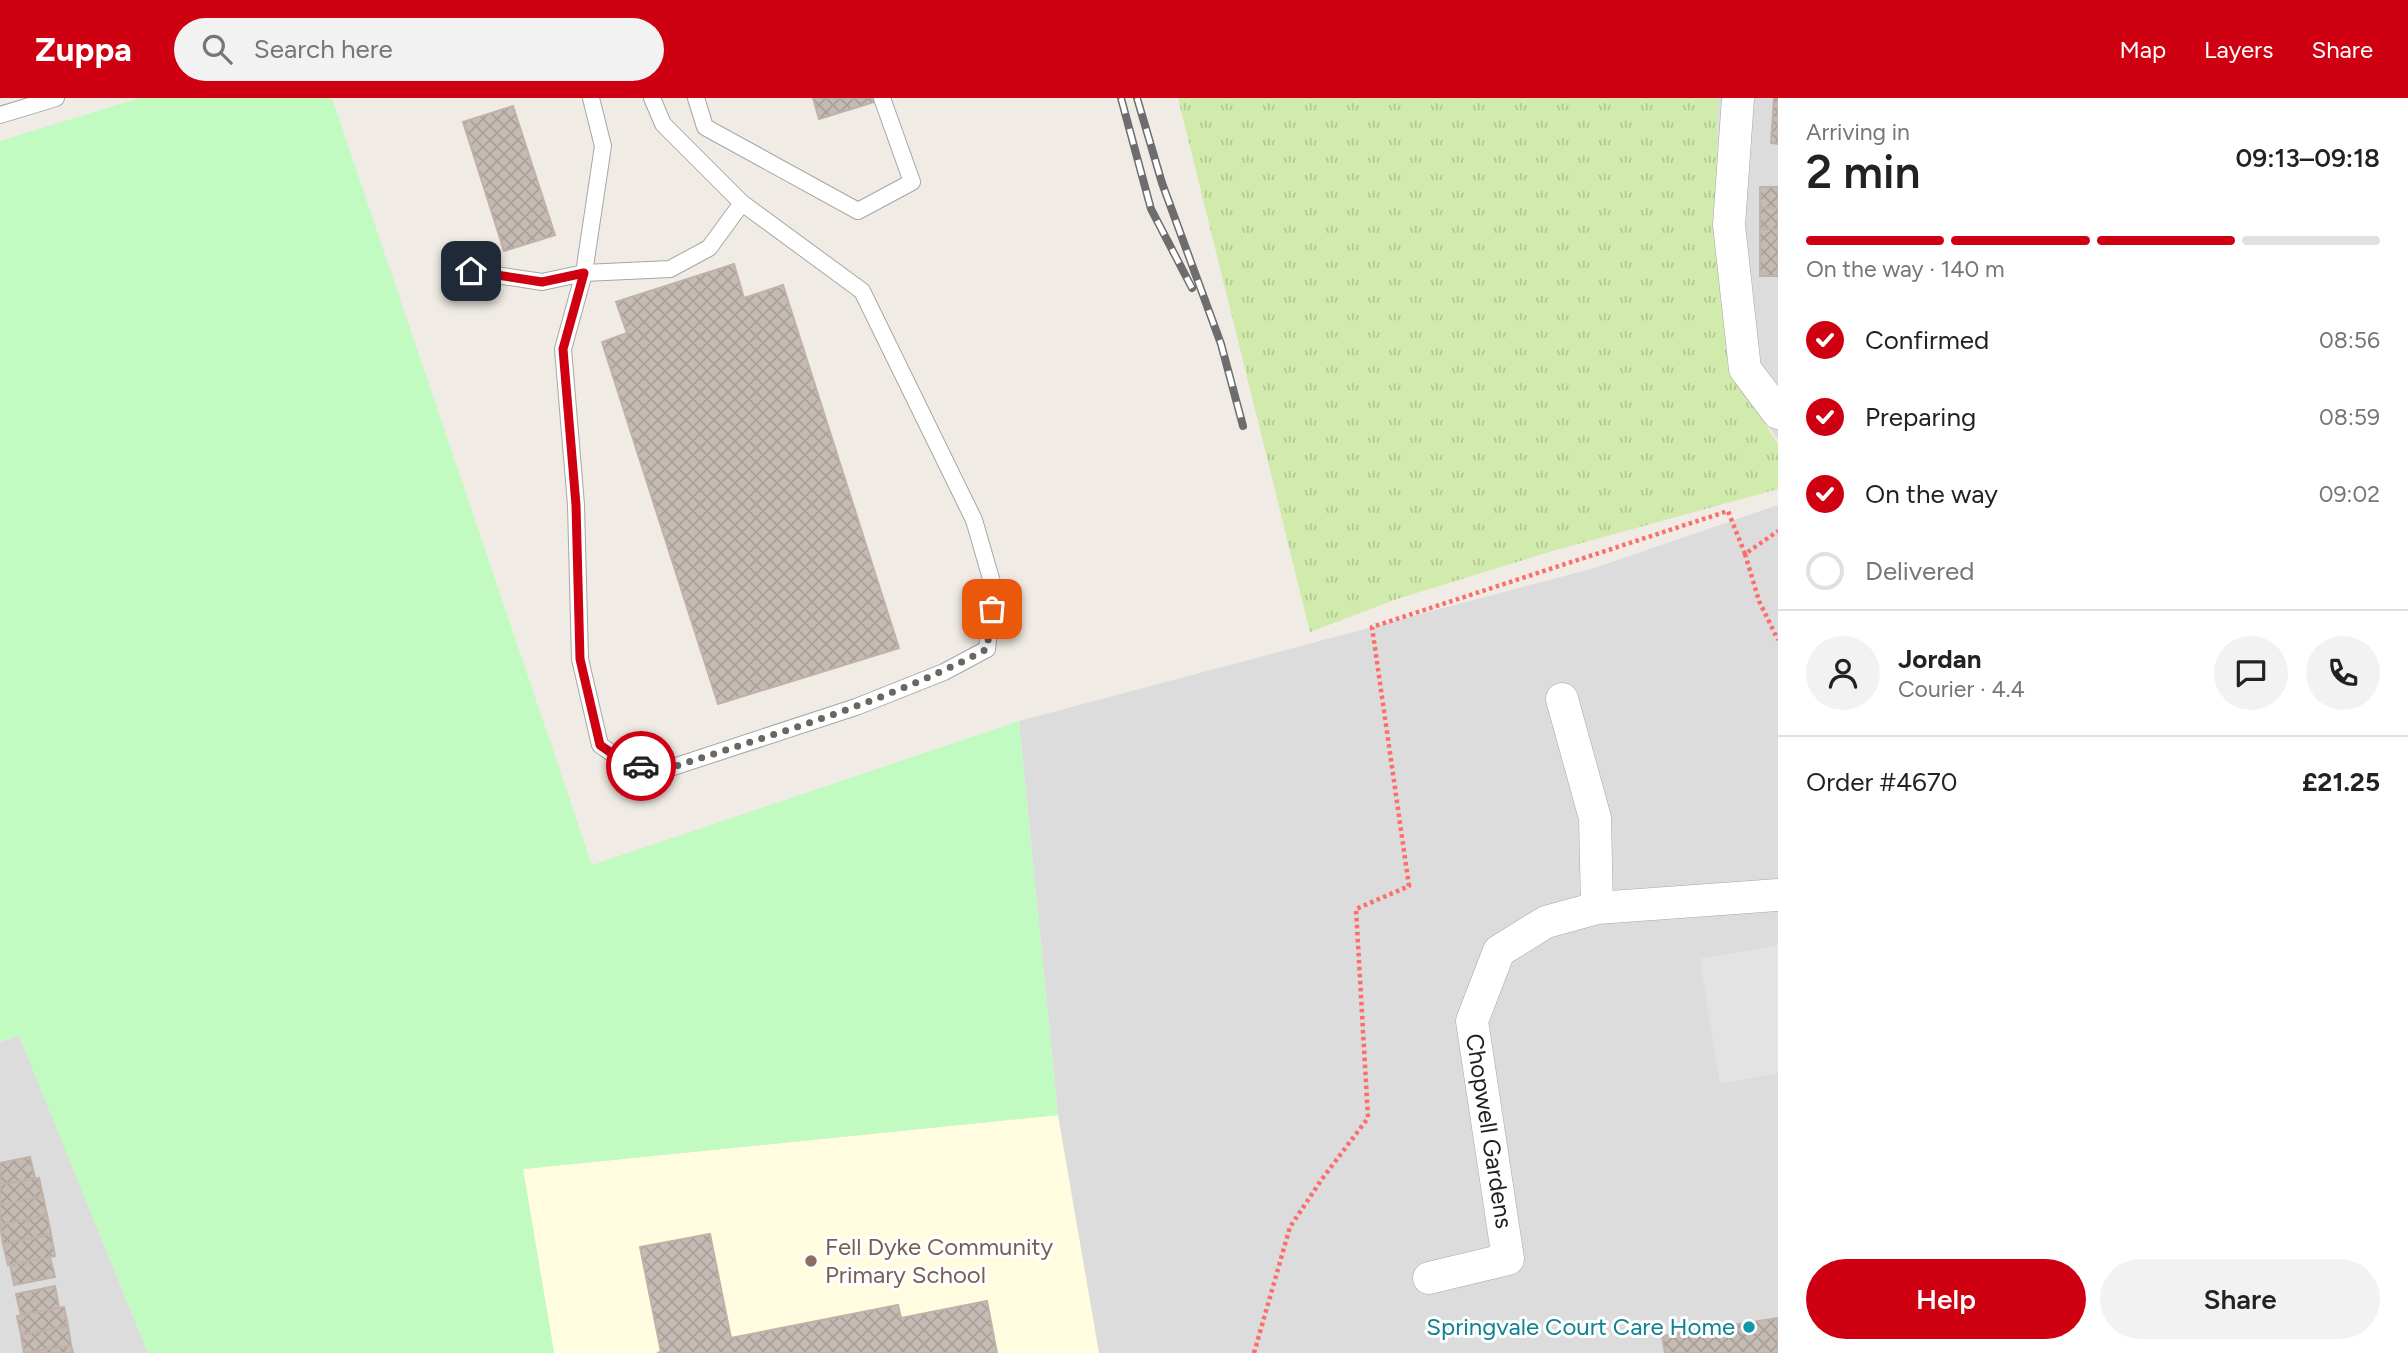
<!DOCTYPE html>
<html lang="en">
<head>
<meta charset="utf-8">
<style>
	body { margin:0; font-family:Figtree,sans-serif; background:#f2f2f2; color:#222; height:100vh; display:flex; flex-direction:column; font-size:26px; white-space:nowrap }
	* { box-sizing:border-box; margin:0 }
	p { font-size:23px; color:#767676 }
	.icon { flex:none; width:38px; height:38px; fill:none; stroke:currentColor; stroke-width:2; stroke-linecap:round; stroke-linejoin:round }
	.map { position:relative; flex:1; overflow:hidden }
	.panel { display:flex; flex-direction:column; background:#fff; width:630px }
	.panel>* { flex:none }
	.pin { position:absolute; display:grid; place-items:center; width:60px; height:60px; color:#fff; margin:-30px; border-radius:14px; box-shadow:0 4px 10px #0006 }
	.courier { position:absolute; display:grid; place-items:center; width:70px; height:70px; margin:-35px; border:5px solid #cf0011; border-radius:50%; background:#fff; color:#222; box-shadow:0 2px 9px #0007 }
	.head em { font-style:normal; font-weight:600 }
	.head div { display:flex; flex-direction:column-reverse }
	.head { display:flex; align-items:center; justify-content:space-between; height:119px; padding:0 28px }
	h1 { font-size:46px; font-weight:600; line-height:52px }
	.bar { display:grid; grid-template-columns:repeat(4,1fr); gap:10px 7px; align-content:center; height:84px; padding:0 28px }
	.bar i { height:9px; border-radius:5px; background:#e0e0e0 }
	.bar .current { background:#cf0011 }
	.bar p { grid-column:span 4 }
	.line { display:flex; align-items:center; gap:18px; padding:0 28px; border-top:2px solid #e0e0e0 }
	.line div { flex:1 }
	.round { display:grid; place-items:center; flex:none; width:74px; height:74px; border-radius:37px; background:#f2f2f2 }
	ol { padding:0 28px; list-style:none }
	li { display:flex; align-items:center; gap:21px; height:77px }
	li p { margin-inline-start:auto }
	li .icon { padding:7px; border-radius:50%; background:#cf0011; color:#fff; stroke-width:4 }
	li:last-child { color:#767676 }
	li i { width:38px; height:38px; border:4px solid #e0e0e0; border-radius:50% }
	.cta { display:flex; gap:14px; margin-top:auto; padding:14px 28px }
	.cta a { flex:1; height:80px; border-radius:42px; background:#cf0011; color:#fff; font-size:28px; font-weight:600; line-height:80px; text-align:center }
	.cta a+a { background:#f2f2f2; color:#222 }
	header { display:flex; align-items:center; gap:42px; box-sizing:border-box; height:98px; padding:0 35px; background:#cf0011; color:#fff }
	header strong { font-size:33px }
	nav { display:flex; gap:38px; margin-inline-start:auto; font-size:24px }
	.search { width:490px; height:63px; background:#f2f2f2; display:flex; align-items:center; gap:18px; box-sizing:border-box; padding:0 24px; border-radius:38px; color:#767676; font-size:26px }
	main { display:flex; flex:1; min-height:0 }
	.map>svg:first-child { display:block }
</style>
</head>
<body>
<header>
<strong>Zuppa</strong>
<div class="search"><svg class="icon" aria-label="search" viewBox="0 0 24 24"><circle cx="10" cy="10" r="6"/><path d="M15 15l6 6"/></svg>Search here</div>
<nav><a>Map</a><a>Layers</a><a>Share</a></nav>
</header>
<main>
<div class="map">
<svg width="1778" height="1255" viewBox="0 0 1778 1255">
	<defs>
		<pattern id="grass-tufts" width="24" height="20" patternUnits="userSpaceOnUse" patternTransform="scale(1.75)"><rect width="24" height="20" fill="#d0ebab"/><path d="M3 7l-1-3M5 7V3M7 7l1-3M15 17l-1-3M17 17v-4M19 17l1-3" fill="none" stroke="#b2c993"/></pattern>
		<pattern id="building-cross-hatch" width="8" height="8" patternUnits="userSpaceOnUse" patternTransform="scale(1.75)"><rect width="8" height="8" fill="#c5bbb5"/><path d="M0 0l8 8M0 8l8-8" fill="none" stroke="#a9a09b"/></pattern>
	</defs>
	<rect width="100%" height="100%" fill="#f0ece5"/>
	<path fill="#dddcdc" d="M1718 0H1778V342L1728 268 1716 137Z
		M1778 407V1255H554L523 1071 1058 1017 1019 623 1594 470Z
		M19 937 148 1255H0V944Z"/>
	<path fill="#fffce0" d="M1058 1017 1099 1255H554L523 1071Z"/>
	<path fill="url(#grass-tufts)" d="M1178 0H1718L1716 137 1728 268 1778 346V391L1556 452 1397 501 1310 534Z"/>
	<path fill="#c2fbc2" d="M139 0H332L592 767 1019 623 1058 1017 523 1071 554 1255H148L19 938 0 944V43Z"/>
	<path fill="#e3e3e3" d="M1778 847V975L1720 986 1700 861Z"/>
	<path fill="url(#building-cross-hatch)" stroke="#c2b1a7" stroke-width="2" d="M813 0H887L819 21Z
		M1774 0H1778V46L1771 45Z
		M513 8 555 137 504 153 463 24Z
		M1760 89H1778V110H1760Z
		M1760 110H1778V131H1760Z
		M1760 131H1778V178H1760Z
		M734 166 744 200 783 187 899 550 718 606 602 244 627 235 616 204Z
		M30 1059 35 1080 0 1087V1065Z
		M39 1080 43 1098 0 1107V1087Z
		M43 1098 47 1117 0 1127V1107Z
		M47 1117 51 1136 3 1146 0 1127Z
		M51 1136 55 1158 8 1167 3 1146Z
		M710 1136 731 1240 898 1207 901 1220 987 1203 997 1255H657L661 1254 640 1149Z
		M50 1159 55 1179 14 1187 10 1167Z
		M55 1188 59 1210 21 1217 16 1196Z
		M64 1209 68 1228 21 1237 17 1218Z
		M1778 1220V1255H1665L1662 1238Z
		M68 1228 71 1247 24 1255 21 1237Z
		M71 1247 73 1255H28Z"/>
	<g fill="none" stroke-linecap="round" stroke-linejoin="round">
		<defs>
			<path id="lane" d="M591 0 603 48 584 175 563 251 576 407 580 561 600 647 627 666 664 672 856 609 944 574 987 551 994 491 974 422 862 193 742 105 663 26 652 0
				M696 0 705 29 858 113 912 84 882 0
				M0 17 56 0
				M471 173 542 184 584 175 670 171 709 150 742 105"/>
			<path id="street" d="M1738 0 1729 127 1745 271 1778 315
				M1562 601 1595 720 1597 810
				M1429 1180 1508 1161 1472 923 1499 853 1546 824 1597 810 1778 797"/>
		</defs>
		<use href="#lane" stroke="#a6a6a6" stroke-width="18"/>
		<use href="#street" stroke="#a6a6a6" stroke-width="33"/>
		<path stroke="#fd6d6a" stroke-width="4.5" stroke-dasharray="3.5 3.5" stroke-linecap="butt" d="M1745 456 1759 503 1778 542
			M1254 1255 1290 1129 1322 1081 1368 1020 1356 811 1409 788 1372 529 1728 413 1745 456 1778 433"/>
		<use href="#lane" stroke="#fff" stroke-width="16"/>
		<use href="#street" stroke="#fff" stroke-width="32"/>
		<defs>
			<path id="rail" d="M1121 0 1151 111 1192 190
				M1137 0 1162 85 1221 246 1243 328"/>
		</defs>
		<use href="#rail" stroke="#6d6d6d" stroke-width="8"/>
		<use href="#rail" stroke="#fff" stroke-width="5" stroke-dasharray="16" stroke-linecap="butt"/>
	</g>
	<g fill="none" stroke-linecap="round" stroke-linejoin="round">
		<path stroke="#686764" stroke-width="7" stroke-dasharray="0 12.6" d="M641 668 664 672C773 636 885 605 987 551L992 511"/>
		<path stroke="#cf0011" stroke-width="9" d="M471 173 542 184 584 175 563 251 576 407 580 561 600 647 627 666 641 668"/>
	</g>
	<circle fill="#8d6e63" stroke="#fff" stroke-width="2.5" cx="811" cy="1163" r="7"/>
	<circle fill="#0f9aa8" stroke="#fff" stroke-width="2.5" cx="1749" cy="1229" r="7"/>
	<g text-anchor="middle" stroke-width="6" stroke-linejoin="round" paint-order="stroke">
		<g font-size="24" fill="#1f1f1f" stroke="#fff">
			<text transform="translate(1489 1033) rotate(81)" y="8">Chopwell Gardens</text>
		</g>
		<g font-size="24" fill="#785e54" stroke="#fff" text-anchor="start">
			<text x="825" y="1157">Fell Dyke Community<tspan x="825" dy="28">Primary School</tspan></text>
		</g>
		<g font-size="24" fill="#0d838f" stroke="#fff" text-anchor="end">
			<text x="1735" y="1237">Springvale Court Care Home</text>
		</g>
	</g>
</svg>
<div class="pin" style="left:992px;top:511px;background:#ea580c"><svg class="icon" aria-label="bag" viewBox="0 0 24 24"><path d="M5 8h14l-1 12H6zM9 8a3 3 0 0 1 6 0"/></svg></div>
<div class="pin" style="left:471px;top:173px;background:#1f2937"><svg class="icon" aria-label="home" viewBox="0 0 24 24"><path d="M3 11l9-7 9 7M6 9v11h12V9"/></svg></div>
<div class="courier" style="left:641px;top:668px"><svg class="icon" aria-label="car" viewBox="0 0 24 24"><path d="M5 17H2v-5l4-1 3-4h7l3 4 3 1v5h-3M9 17h6M6 11h13"/><circle cx="7" cy="17" r="2"/><circle cx="17" cy="17" r="2"/></svg></div>
</div>
<section class="panel">
<div class="head"><div><h1>2 min</h1><p>Arriving in</p></div><em>09:13–09:18</em></div>
<div class="bar"><i class="current"></i><i class="current"></i><i class="current"></i><i></i><p>On the way · 140 m</p></div>
<ol>
<li><svg class="icon" aria-label="check" viewBox="0 0 24 24"><path d="M5 12l5 5 9-10"/></svg>Confirmed<p>08:56</p></li>
<li><svg class="icon" aria-label="check" viewBox="0 0 24 24"><path d="M5 12l5 5 9-10"/></svg>Preparing<p>08:59</p></li>
<li><svg class="icon" aria-label="check" viewBox="0 0 24 24"><path d="M5 12l5 5 9-10"/></svg>On the way<p>09:02</p></li>
<li><i></i>Delivered</li>
</ol>
<div class="line" style="height:126px"><a class="round"><svg class="icon" aria-label="person" viewBox="0 0 24 24"><circle cx="12" cy="8" r="4"/><path d="M4 21q1-7 8-7t8 7"/></svg></a><div><b>Jordan</b><p>Courier · 4.4</p></div><a class="round"><svg class="icon" aria-label="chat" viewBox="0 0 24 24"><path d="M4 5h16v11H9l-5 4z"/></svg></a><a class="round"><svg class="icon" aria-label="phone" viewBox="0 0 24 24"><path d="M5 4h4l2 5-3 2q2 4 5 5l2-3 5 2v4C11 20 4 13 5 4z"/></svg></a></div>
<div class="line" style="height:91px"><div>Order #4670</div><b>£21.25</b></div>
<div class="cta"><a>Help</a><a>Share</a></div>
</section>
</main>
</body>
</html>
